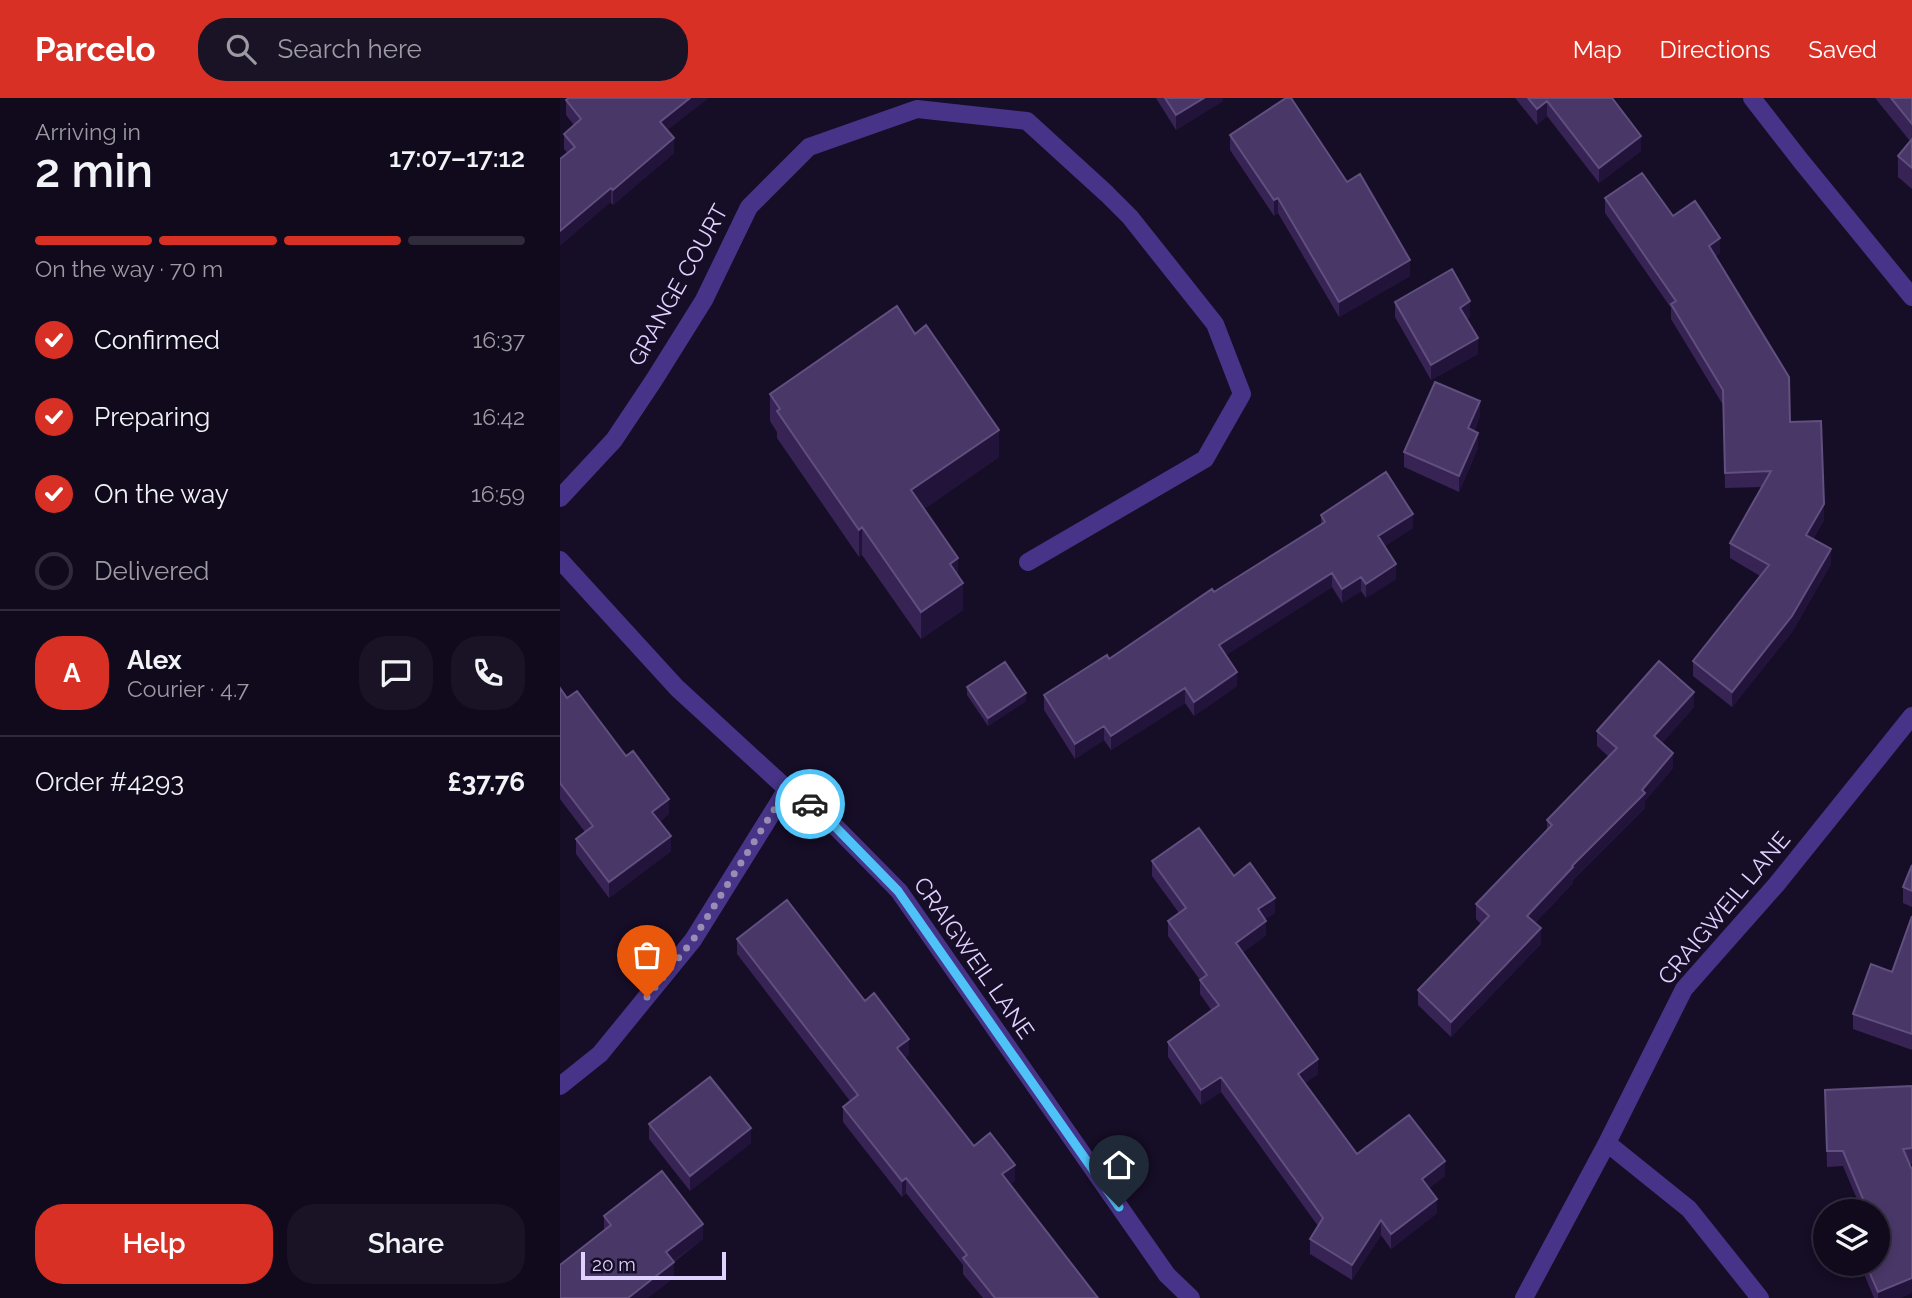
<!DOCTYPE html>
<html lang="en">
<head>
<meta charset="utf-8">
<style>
	body { margin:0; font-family:Raleway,sans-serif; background:#191325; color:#f1f3f6; height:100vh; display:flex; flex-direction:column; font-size:26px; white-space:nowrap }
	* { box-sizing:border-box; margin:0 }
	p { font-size:23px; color:#9c9aa3 }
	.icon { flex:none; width:38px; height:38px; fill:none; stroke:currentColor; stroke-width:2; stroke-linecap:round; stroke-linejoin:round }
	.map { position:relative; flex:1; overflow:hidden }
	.sheet { display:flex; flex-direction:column; background:#100a1c; width:560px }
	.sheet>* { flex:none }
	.tools { position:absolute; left:1253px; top:1101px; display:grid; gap:14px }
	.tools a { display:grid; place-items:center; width:77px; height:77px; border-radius:50%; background:#100a1c; box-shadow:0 4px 10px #0003,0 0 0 2px #302b3b; font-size:35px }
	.scale { position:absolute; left:21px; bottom:18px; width:145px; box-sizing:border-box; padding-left:7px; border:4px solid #dfd2ff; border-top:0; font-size:19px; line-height:24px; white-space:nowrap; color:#dfd2ff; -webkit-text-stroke:5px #160d26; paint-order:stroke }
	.pin { position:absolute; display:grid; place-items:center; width:60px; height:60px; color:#fff; margin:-72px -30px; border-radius:50% 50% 50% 0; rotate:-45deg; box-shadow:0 0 7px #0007 }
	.pin .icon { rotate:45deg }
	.courier { position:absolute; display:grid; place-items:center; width:70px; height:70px; margin:-35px; border:5px solid #4fc3f7; border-radius:50%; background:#fff; color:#222; box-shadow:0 2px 9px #0007 }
	.overview em { font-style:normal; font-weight:600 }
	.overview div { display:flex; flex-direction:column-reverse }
	.overview { display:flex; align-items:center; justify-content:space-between; height:119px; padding:0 35px }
	h1 { font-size:46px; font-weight:600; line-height:52px }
	.bar { display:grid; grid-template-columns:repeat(4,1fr); gap:10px 7px; align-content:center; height:84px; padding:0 35px }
	.bar i { height:9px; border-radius:5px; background:#302b3b }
	.bar .selected { background:#d93025 }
	.bar p { grid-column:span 4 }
	.line { display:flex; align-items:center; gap:18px; padding:0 35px; border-top:2px solid #302b3b }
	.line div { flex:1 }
	.round { display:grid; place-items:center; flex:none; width:74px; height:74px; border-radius:28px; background:#191325 }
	ol { padding:0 35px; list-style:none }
	li { display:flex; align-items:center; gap:21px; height:77px }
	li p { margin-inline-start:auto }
	li .icon { padding:7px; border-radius:50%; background:#d93025; color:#fff; stroke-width:4 }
	li:last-child { color:#9c9aa3 }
	li i { width:38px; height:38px; border:4px solid #302b3b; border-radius:50% }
	.cta { display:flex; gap:14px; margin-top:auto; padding:14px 35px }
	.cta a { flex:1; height:80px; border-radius:28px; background:#d93025; color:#fff; font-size:28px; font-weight:600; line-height:80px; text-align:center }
	.cta a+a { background:#191325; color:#f1f3f6 }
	header { display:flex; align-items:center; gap:42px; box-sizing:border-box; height:98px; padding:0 35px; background:#d93025; color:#fff }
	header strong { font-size:33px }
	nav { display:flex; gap:38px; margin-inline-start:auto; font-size:24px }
	.search { width:490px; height:63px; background:#191325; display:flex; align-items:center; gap:18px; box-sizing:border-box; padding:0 24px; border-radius:28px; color:#9c9aa3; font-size:26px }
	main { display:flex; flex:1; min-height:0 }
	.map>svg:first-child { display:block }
</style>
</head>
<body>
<header>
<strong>Parcelo</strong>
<div class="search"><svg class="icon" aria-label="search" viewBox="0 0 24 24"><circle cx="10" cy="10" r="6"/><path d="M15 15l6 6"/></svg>Search here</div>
<nav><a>Map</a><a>Directions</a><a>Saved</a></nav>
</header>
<main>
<section class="sheet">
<div class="overview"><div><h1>2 min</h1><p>Arriving in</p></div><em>17:07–17:12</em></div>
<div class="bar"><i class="selected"></i><i class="selected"></i><i class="selected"></i><i></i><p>On the way · 70 m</p></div>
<ol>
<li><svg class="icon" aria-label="check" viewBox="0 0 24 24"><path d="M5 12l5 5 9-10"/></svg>Confirmed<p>16:37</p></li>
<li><svg class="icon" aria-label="check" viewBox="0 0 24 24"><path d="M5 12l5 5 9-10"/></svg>Preparing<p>16:42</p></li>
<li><svg class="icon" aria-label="check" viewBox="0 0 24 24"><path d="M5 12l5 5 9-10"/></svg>On the way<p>16:59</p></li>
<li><i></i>Delivered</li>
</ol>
<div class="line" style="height:126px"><b class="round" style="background:#d93025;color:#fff">A</b><div><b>Alex</b><p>Courier · 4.7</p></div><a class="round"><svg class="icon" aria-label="chat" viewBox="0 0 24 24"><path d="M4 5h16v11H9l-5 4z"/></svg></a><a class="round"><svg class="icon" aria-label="phone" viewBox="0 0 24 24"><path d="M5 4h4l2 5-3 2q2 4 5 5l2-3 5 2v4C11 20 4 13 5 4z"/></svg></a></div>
<div class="line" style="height:91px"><div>Order #4293</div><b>£37.76</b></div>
<div class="cta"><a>Help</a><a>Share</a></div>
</section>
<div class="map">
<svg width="1352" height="1200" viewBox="0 0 1352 1200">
	<rect width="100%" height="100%" fill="#160d26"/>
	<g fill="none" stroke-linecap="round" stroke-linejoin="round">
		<path stroke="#473488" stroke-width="18" d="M1192 0 1241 63 1352 199
			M0 400 54 342 94 282 144 202 189 109 249 49 357 11 467 23 547 96 570 119 655 226 682 296 645 361 468 464
			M0 462 117 590 227 691 259 712 339 793 607 1177 631 1200
			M0 988 40 956 133 842 227 691
			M1047 1045 1129 1111 1200 1200
			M964 1200 1047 1045 1124 891 1216 787 1352 618"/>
	</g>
	<path fill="#372455" d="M596 0H663V3L616 32Z
		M955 0H1052L1081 53 1039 85 987 18 977 27Z
		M1315 0H1352V91L1338 79V58L1350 43Z
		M6 2 108 32 114 55 53 107 4 51V36L14 27 6 17Z
		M670 37 850 178 779 219 718 115 714 118 670 52Z
		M1045 100 1113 118 1160 155 1155 159 1230 324 1264 422 1253 441 1271 466 1232 534 1172 609 1133 578V563L1200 478 1170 460V445L1202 389 1165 390 1163 307 1111 221V210L1045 115Z
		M835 204 910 219 907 221 918 256 871 282 835 219Z
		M210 296 439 359 364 411 398 477 403 512 361 541 302 457 299 459 217 340V334L210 323Z
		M920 318 914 333 918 350 899 394 844 369V354Z
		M761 417 853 430 825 448 836 481 806 500 801 493 782 505 772 489 666 557 677 588 634 618 625 605 551 652 544 642 515 661 484 612V597L549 561 761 427Z
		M407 589 466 603 428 628 407 597Z
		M0 590 7 600 109 716 99 724 111 753 49 800 16 756V741L25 734 0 701Z
		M1134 609 1102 645 1113 670 1085 703V710L1013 782V785L975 825 981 846 891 939 858 907V892L921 826 916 821V806L987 732V722L1049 659 1037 648V633Z
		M592 763 674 778 715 815 705 821 706 837 682 855 758 976 745 985 797 1056 885 1078 869 1090 877 1115 831 1151 821 1137 792 1182 750 1156V1141L758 1128 661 994 641 1007 608 959V944L652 913 640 896V882L608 838V823L619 815 592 778Z
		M1352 767V809L1343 805V789Z
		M1352 818V952L1293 931V916L1332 874Z
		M177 841 305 903 349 956 345 960 414 1048 455 1083 450 1086 538 1200H423L403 1176V1167L346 1095 342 1099 283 1024V1009L290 1003 177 856Z
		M1352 988V1066H1350L1341 1200H1314L1300 1166H1318V1113H1302L1283 1068 1267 1069 1265 992Z
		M89 1026 191 1045 130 1093 89 1041Z
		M44 1118 143 1141 114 1164V1180L44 1133Z"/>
	<path fill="#22133a" d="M130 0H149L100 38V24Z
		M644 0H663V3L616 32V17Z
		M987 3V18L977 27V11Z
		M1081 38V53L1039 85V70Z
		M114 40V55L53 107V92Z
		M51 90V104L0 148V133Z
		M718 100V115L714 118V102Z
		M1160 140V155L1149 163V148Z
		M850 162V178L779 219V204Z
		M910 203V219L900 225V210Z
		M918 240V256L871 282V267Z
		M920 303V318L908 345V330Z
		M439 332V359L351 420V392Z
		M918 335V350L899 394V378Z
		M1264 406V422L1246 452V437Z
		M853 416V430L818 453V438Z
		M302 429V457L299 459V432Z
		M1271 451V466L1232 534 1172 609V594Z
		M398 460V487L390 466Z
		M836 466V481L806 500V486Z
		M772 475V489L659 562V547Z
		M801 479V493L782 505V491Z
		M403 485V512L361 541V514Z
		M677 574V588L634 618V604Z
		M625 590V605L551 652V638Z
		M1134 594V609L1094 654V638Z
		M466 595V603L428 628V620Z
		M544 628V642L515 661V646Z
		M1113 655V670L1085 703V710L1013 782V785L967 833V818Z
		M109 701V716L92 729V714Z
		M111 738V753L49 800V784Z
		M715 800V815L698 826V811Z
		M706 823V837L676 860V845Z
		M981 830V846L891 939V924Z
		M349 941V956L337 966V950Z
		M758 961V976L738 990V976Z
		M661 979V994L641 1007V992Z
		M191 1030V1045L130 1093V1078Z
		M885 1063V1078L862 1095V1081Z
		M455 1067V1083L442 1092V1076Z
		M346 1080V1095L342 1099V1083Z
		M877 1101V1115L831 1151V1136Z
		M821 1122V1137L792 1182V1167Z
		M143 1126V1141L106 1169V1154Z
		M114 1164V1180L88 1200H68Z
		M1352 1180V1195L1341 1200H1318V1194Z"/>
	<path fill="#493767" stroke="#604f7f" stroke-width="2" d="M9 0H130L100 24 114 40 53 92 51 90 0 133V61L15 49 4 36 21 21 6 2Z
		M605 0H644L616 17Z
		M726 0H731L787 84 800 76 850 162 779 204 718 100 714 102 670 37Z
		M968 0H1052L1081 38 1039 70 987 3 977 11Z
		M1331 0H1352V26Z
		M1352 41V70L1338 58Z
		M1082 75 1113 118 1135 103 1160 140 1149 148 1229 279 1230 324 1261 323 1264 406 1246 437 1271 451 1232 518 1172 594 1133 563 1209 467 1170 445 1211 373 1165 375 1163 292 1111 206 1116 203 1045 100Z
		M892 171 910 203 900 210 918 240 871 267 835 204Z
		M337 208 355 236 366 227 439 332 351 392 398 460 390 466 403 485 361 514 302 429 299 432 245 354 217 313 220 311 210 296Z
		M875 284 920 303 908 330 918 335 899 378 844 354Z
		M826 374 853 416 818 438 836 466 806 486 801 479 782 491 772 475 659 547 677 574 634 604 625 590 551 638 544 628 515 646 484 597 547 557 549 561 652 491 654 494 765 424 761 417Z
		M1099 563 1134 594 1094 638 1113 655 1082 692 1085 695 1012 768 1013 769 967 818 981 830 891 924 858 892 929 818 916 806 992 727 987 722 1057 650 1037 633Z
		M445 564 466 595 428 620 407 589Z
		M0 590 7 600 17 593 66 658 73 653 109 701 92 714 111 738 49 784 16 741 33 728 0 685Z
		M639 730 674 778 690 765 715 800 698 811 706 823 676 845 758 961 738 976 797 1056 849 1017 885 1063 862 1081 877 1101 831 1136 821 1122 792 1167 750 1141 763 1120 661 979 641 992 608 944 659 907 640 882 647 877 608 823 626 810 592 763Z
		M1352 767V793L1343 789Z
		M227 802 305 903 314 895 349 941 337 950 414 1048 430 1035 455 1067 442 1076 538 1200H435L403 1160 407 1157 346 1080 342 1083 283 1009 298 997 177 841Z
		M1352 818V936L1293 916 1311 866 1332 874Z
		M150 979 191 1030 130 1078 89 1026Z
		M1352 988V1050L1343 1051 1352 1072V1180L1318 1194 1306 1166H1318V1141L1320 1140 1318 1136V1113H1308L1283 1053H1267L1265 992Z
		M102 1073 143 1126 106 1154 114 1164 68 1200H0V1167L51 1127 44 1118Z"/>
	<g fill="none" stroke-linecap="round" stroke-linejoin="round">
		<path stroke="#998db3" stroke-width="7" stroke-dasharray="0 12.6" d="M87 899 133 842 227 691 250 706"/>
		<path stroke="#4fc3f7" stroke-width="9" d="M250 706 259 712 338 793 559 1109"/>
	</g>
	<g text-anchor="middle" stroke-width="5" stroke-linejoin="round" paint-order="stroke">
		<g font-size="23" fill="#dfd2ff" stroke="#160d26">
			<text transform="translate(118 187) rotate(-61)" y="8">GRANGE COURT</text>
			<text transform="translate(1164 810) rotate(-50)" y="8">CRAIGWEIL LANE</text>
			<text transform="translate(414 860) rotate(55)" y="8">CRAIGWEIL LANE</text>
		</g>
	</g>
</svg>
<div class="tools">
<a><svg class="icon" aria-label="layers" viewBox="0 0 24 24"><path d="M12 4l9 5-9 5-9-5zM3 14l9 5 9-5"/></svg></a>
</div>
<div class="scale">20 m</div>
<div class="pin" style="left:87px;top:899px;background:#ea580c"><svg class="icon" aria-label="bag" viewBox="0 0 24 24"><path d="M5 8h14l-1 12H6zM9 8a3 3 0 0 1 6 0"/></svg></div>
<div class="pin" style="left:559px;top:1109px;background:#1f2937"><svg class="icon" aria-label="home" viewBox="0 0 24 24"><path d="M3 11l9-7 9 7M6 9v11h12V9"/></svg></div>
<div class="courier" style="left:250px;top:706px"><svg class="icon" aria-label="car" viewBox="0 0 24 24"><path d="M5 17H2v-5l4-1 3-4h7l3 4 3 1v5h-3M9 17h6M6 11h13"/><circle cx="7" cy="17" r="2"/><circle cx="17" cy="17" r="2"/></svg></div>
</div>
</main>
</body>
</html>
